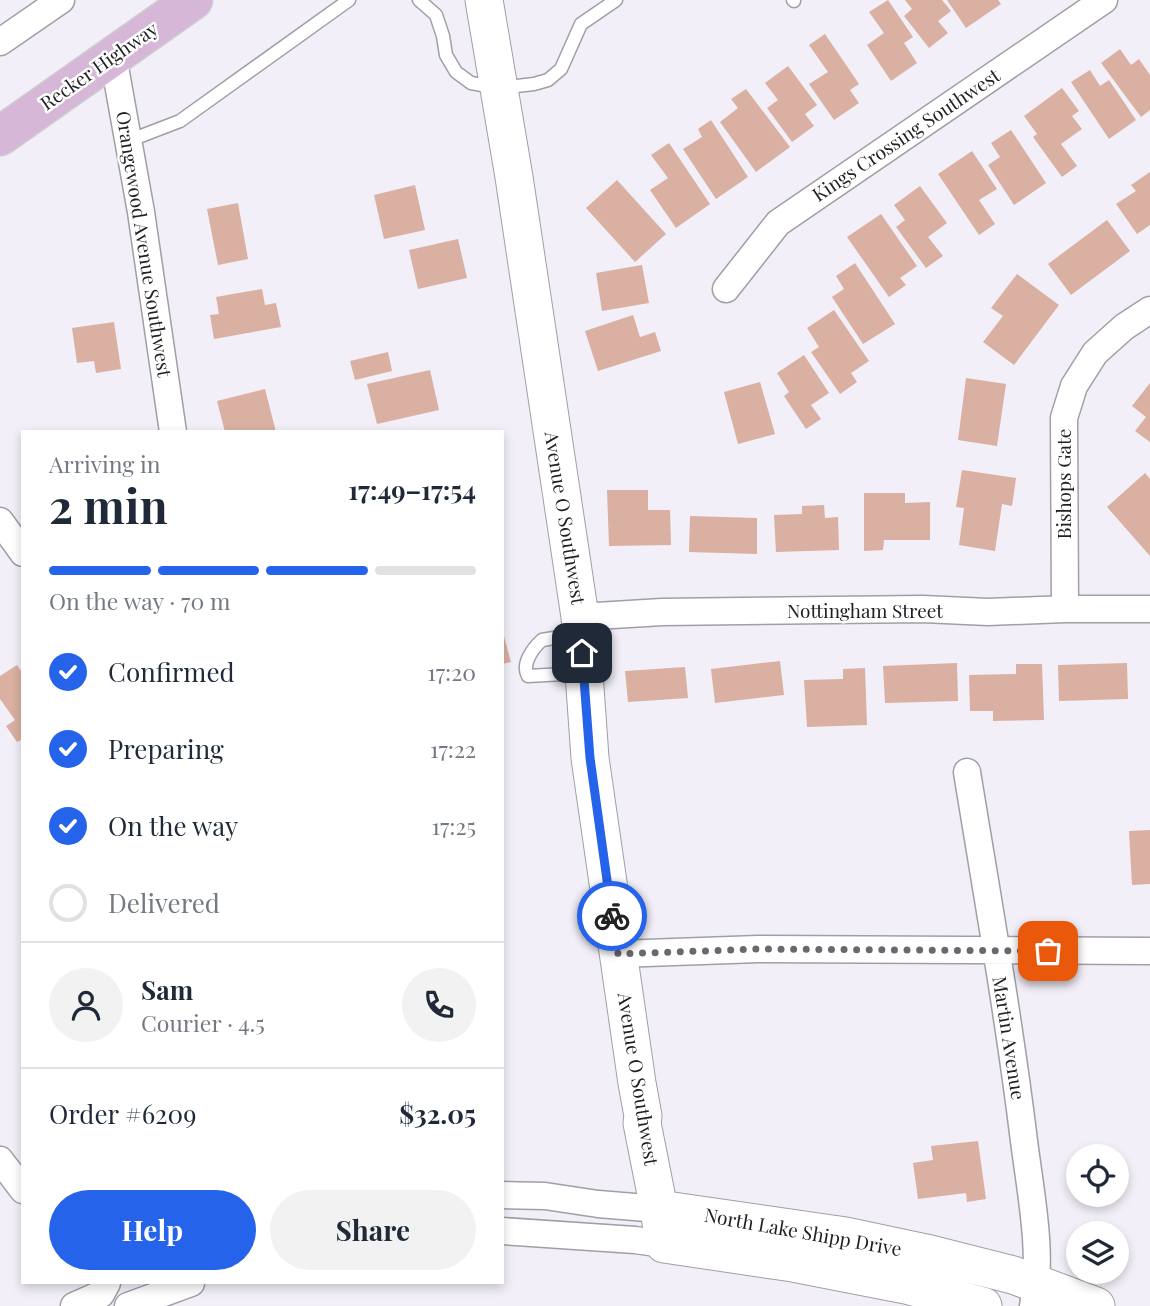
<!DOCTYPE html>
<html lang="en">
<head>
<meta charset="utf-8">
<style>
	body { margin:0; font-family:"Playfair Display",serif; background:#f2f2f3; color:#1f2937; height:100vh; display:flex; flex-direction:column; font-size:26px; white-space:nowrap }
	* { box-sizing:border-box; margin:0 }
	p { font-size:23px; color:#747a83 }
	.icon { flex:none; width:38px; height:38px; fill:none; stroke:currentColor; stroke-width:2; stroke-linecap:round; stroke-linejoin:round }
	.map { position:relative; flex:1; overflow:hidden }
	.panel { position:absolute; left:21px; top:430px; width:483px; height:854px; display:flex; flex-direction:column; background:#fff; border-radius:0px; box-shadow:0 4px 10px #0003 }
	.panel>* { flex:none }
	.buttons { position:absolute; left:1066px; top:1144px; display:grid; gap:14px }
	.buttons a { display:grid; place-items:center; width:63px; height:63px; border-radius:50%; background:#fff; box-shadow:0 4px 10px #0003; font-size:35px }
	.pin { position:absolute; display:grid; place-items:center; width:60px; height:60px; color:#fff; margin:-30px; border-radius:14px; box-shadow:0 4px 10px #0006 }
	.courier { position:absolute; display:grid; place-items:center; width:70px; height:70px; margin:-35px; border:5px solid #2563eb; border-radius:50%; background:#fff; color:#222; box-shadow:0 2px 9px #0007 }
	.head em { font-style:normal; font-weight:700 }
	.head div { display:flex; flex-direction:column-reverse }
	.head { display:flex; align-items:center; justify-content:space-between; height:119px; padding:0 28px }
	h1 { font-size:46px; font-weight:700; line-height:52px }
	.bar { display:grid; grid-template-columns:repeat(4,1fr); gap:10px 7px; align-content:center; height:84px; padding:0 28px }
	.bar i { height:9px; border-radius:5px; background:#e0e1e3 }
	.bar .active { background:#2563eb }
	.bar p { grid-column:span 4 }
	.line { display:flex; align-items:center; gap:18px; padding:0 28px; border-top:2px solid #e0e1e3 }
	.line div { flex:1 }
	.round { display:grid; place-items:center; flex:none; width:74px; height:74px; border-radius:37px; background:#f2f2f3 }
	ol { padding:0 28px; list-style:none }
	li { display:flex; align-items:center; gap:21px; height:77px }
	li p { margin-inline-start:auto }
	li .icon { padding:7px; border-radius:50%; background:#2563eb; color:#fff; stroke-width:4 }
	li:last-child { color:#747a83 }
	li i { width:38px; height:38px; border:4px solid #e0e1e3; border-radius:50% }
	.primary-button { display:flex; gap:14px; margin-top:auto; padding:14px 28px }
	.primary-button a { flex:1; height:80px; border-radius:42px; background:#2563eb; color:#fff; font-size:28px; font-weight:700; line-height:80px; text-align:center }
	.primary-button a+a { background:#f2f2f3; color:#1f2937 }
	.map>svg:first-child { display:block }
</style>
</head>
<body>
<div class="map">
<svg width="1150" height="1306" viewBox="0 0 1150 1306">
	<rect width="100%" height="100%" fill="#f2eff8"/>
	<path fill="#d9b0a1" d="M888 0 913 37 904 43 917 63 891 81 867 45 884 33 869 12Z
		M905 0H942L951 11 938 21 948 33 929 48 904 16 912 9Z
		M947 0H998L1001 4 966 28Z
		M825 34 859 84 850 90 859 103 834 120 809 84 828 72 809 45Z
		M1120 49 1131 65 1139 59 1150 75V110L1141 117 1101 63Z
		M788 66 817 105 805 114 814 126 792 142 767 108 778 100 765 83Z
		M1090 70 1100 86 1109 80 1136 120 1109 139 1071 82Z
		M1062 88 1079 111 1072 116 1082 129 1061 144 1077 166 1062 177 1033 137 1037 134 1024 116Z
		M746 89 790 147 756 172 720 122 738 108 731 99Z
		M711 120 748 177 716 199 683 149 702 137 698 129Z
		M1011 130 1046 183 1014 205 988 165 1000 157 991 143Z
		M669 143 710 204 676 228 650 190 668 178 651 155Z
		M972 151 997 189 979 200 995 224 979 235 938 174Z
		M1150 172V225L1137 234 1116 204 1136 191 1131 185Z
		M617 180 666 234 635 262 586 208Z
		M415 185 425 230 384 239 374 195Z
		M920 186 947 223 928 237 943 256 926 268 896 227 905 220 894 205Z
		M238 203 248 259 218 265 207 209Z
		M881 214 917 266 900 278 906 285 889 297 847 237Z
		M1107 220 1130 251 1071 295 1048 264Z
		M458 239 467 278 418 289 409 250Z
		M855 263 895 324 863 344 832 297 844 289 836 276Z
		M642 265 649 303 602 311 596 273Z
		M1017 274 1059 305 1014 365 983 342 1003 316 991 308Z
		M262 289 265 305 276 303 281 327 214 339 210 315 219 314 216 297Z
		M834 310 869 361 851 373 857 382 840 394 811 352 819 347 807 328Z
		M633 315 640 337 655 332 661 351 598 371 585 331Z
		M114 322 121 369 96 373 94 361 77 363 72 328Z
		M388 352 392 371 355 380 350 361Z
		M804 355 829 393 811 405 821 419 806 429 784 396 789 392 777 373Z
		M430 370 439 410 377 424 367 384Z
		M966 378 1006 384 997 446 958 440Z
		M760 382 775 434 738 444 724 392Z
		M1150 383V442L1135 431 1146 417 1132 406Z
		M265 389 276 432H225L217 401Z
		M962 470 1016 478 1012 506 1002 504 995 551 959 545 964 508 956 507Z
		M1145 473 1150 479V556L1107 507Z
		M607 490H648V510H670L671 545 609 546Z
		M864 493H905V503L930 502V540H884L883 550 864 551Z
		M824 505 825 518 838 517 839 550 776 552 774 515 802 514V506Z
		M690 516 757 518V554L689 552Z
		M502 629 511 662 502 664Z
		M780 661 784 695 715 703 711 669Z
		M957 663 958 701 885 703 883 666Z
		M1127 663 1128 699 1059 701 1058 665Z
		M1016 664H1042L1044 720 993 721V711H970L969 675 1016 674Z
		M17 665 23 674V739L17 742 6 726 15 720 0 699V676Z
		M685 667 688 698 628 702 625 671Z
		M865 668 867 725 807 727 804 680 843 679V669Z
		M1150 830V884L1132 885 1129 831Z
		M978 1141 986 1199 967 1202 966 1193 918 1199 913 1163 933 1160 931 1146Z"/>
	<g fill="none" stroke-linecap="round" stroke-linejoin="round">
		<defs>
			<path id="lane" d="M419 0 436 15 443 36 446 55 456 72 471 83 499 88 534 84 548 80 561 69 581 24 616 0
				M793 0 794 1
				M128 141 180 121 349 0
				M577 634 542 640C533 648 521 664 528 676L582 673"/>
			<path id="street" d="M0 42 61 0
				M113 56 141 212 173 432
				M726 289 778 223 1104 0
				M0 521 23 553
				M1065 609 1064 418 1074 386 1095 353 1124 327 1150 310
				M580 617 662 612 923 609 988 612 1065 609H1150
				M967 772C987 895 1009 1018 1024 1141 1031 1196 1043 1252 1033 1306
				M618 954 758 949 1150 951
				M0 1160 23 1190
				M502 1195 545 1196 598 1204 659 1209
				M502 1231 635 1240 664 1244
				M74 1306 101 1294 107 1283
				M128 1306 191 1283"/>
			<path id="secondary" d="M484 0 514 177 580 617 590 758 637 1083 643 1116 642 1123 659 1209 664 1244 793 1263 906 1285 983 1306
				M659 1209 846 1236 926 1253 1013 1275 1096 1306"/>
			<path id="primary" d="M0 136 193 0"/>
		</defs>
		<use href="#lane" stroke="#a19ea6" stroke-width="15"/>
		<use href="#street" stroke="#a19ea6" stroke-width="29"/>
		<use href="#secondary" stroke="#a19ea6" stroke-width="39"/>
		<use href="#primary" stroke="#cececf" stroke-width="41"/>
		<use href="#lane" stroke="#fff" stroke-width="12"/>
		<use href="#street" stroke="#fff" stroke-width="26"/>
		<use href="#secondary" stroke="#fff" stroke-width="37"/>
		<use href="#primary" stroke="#d7b7d7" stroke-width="38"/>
	</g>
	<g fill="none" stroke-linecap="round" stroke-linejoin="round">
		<path stroke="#6a686e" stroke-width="7" stroke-dasharray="0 12.6" d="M612 916 618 954 758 949 1048 951"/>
		<path stroke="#2563eb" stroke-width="9" d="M582 653 590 758 612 916"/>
	</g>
	<g text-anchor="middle" stroke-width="5" stroke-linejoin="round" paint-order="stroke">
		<g font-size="19" fill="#212023" stroke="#fff">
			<text transform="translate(99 66) rotate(-35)" y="7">Recker Highway</text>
			<text transform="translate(906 135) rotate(-34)" y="7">Kings Crossing Southwest</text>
			<text transform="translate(144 244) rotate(81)" y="7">Orangewood Avenue Southwest</text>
			<text transform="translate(1064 484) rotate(-90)" y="7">Bishops Gate</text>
			<text transform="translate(565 518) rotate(81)" y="7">Avenue O Southwest</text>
			<text x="865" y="618">Nottingham Street</text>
			<text transform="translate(1009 1038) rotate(81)" y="7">Martin Avenue</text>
			<text transform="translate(638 1079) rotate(81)" y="7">Avenue O Southwest</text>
			<text transform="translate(803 1232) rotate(10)" y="7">North Lake Shipp Drive</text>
		</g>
	</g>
</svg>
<div class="buttons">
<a><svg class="icon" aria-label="locate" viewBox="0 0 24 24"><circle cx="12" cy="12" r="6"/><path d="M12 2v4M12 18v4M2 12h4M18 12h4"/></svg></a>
<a><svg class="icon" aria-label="layers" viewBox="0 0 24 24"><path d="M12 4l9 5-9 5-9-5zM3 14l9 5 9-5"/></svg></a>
</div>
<div class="pin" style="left:1048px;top:951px;background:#ea580c"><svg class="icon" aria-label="bag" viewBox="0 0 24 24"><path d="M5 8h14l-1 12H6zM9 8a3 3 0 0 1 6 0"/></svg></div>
<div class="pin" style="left:582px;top:653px;background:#1f2937"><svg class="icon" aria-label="home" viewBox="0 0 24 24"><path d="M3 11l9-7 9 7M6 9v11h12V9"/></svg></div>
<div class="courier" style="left:612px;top:916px"><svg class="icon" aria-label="bike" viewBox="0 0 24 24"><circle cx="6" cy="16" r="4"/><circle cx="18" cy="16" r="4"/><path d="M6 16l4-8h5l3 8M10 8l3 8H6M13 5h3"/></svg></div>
<section class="panel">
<div class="head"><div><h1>2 min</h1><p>Arriving in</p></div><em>17:49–17:54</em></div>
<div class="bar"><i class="active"></i><i class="active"></i><i class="active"></i><i></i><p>On the way · 70 m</p></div>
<ol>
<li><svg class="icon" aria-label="check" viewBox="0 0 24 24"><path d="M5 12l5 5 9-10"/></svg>Confirmed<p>17:20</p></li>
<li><svg class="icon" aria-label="check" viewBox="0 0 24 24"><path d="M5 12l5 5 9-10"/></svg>Preparing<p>17:22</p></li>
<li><svg class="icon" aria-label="check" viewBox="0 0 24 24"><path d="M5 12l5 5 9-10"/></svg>On the way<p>17:25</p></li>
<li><i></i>Delivered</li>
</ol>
<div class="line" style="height:126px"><a class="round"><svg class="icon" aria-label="person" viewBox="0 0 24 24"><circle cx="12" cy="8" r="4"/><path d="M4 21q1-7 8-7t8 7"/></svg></a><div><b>Sam</b><p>Courier · 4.5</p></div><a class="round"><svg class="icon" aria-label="phone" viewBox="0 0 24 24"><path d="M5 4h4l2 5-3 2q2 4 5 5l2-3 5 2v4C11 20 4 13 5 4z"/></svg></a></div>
<div class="line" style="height:91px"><div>Order #6209</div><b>$32.05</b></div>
<div class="primary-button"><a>Help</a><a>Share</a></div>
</section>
</div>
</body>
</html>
